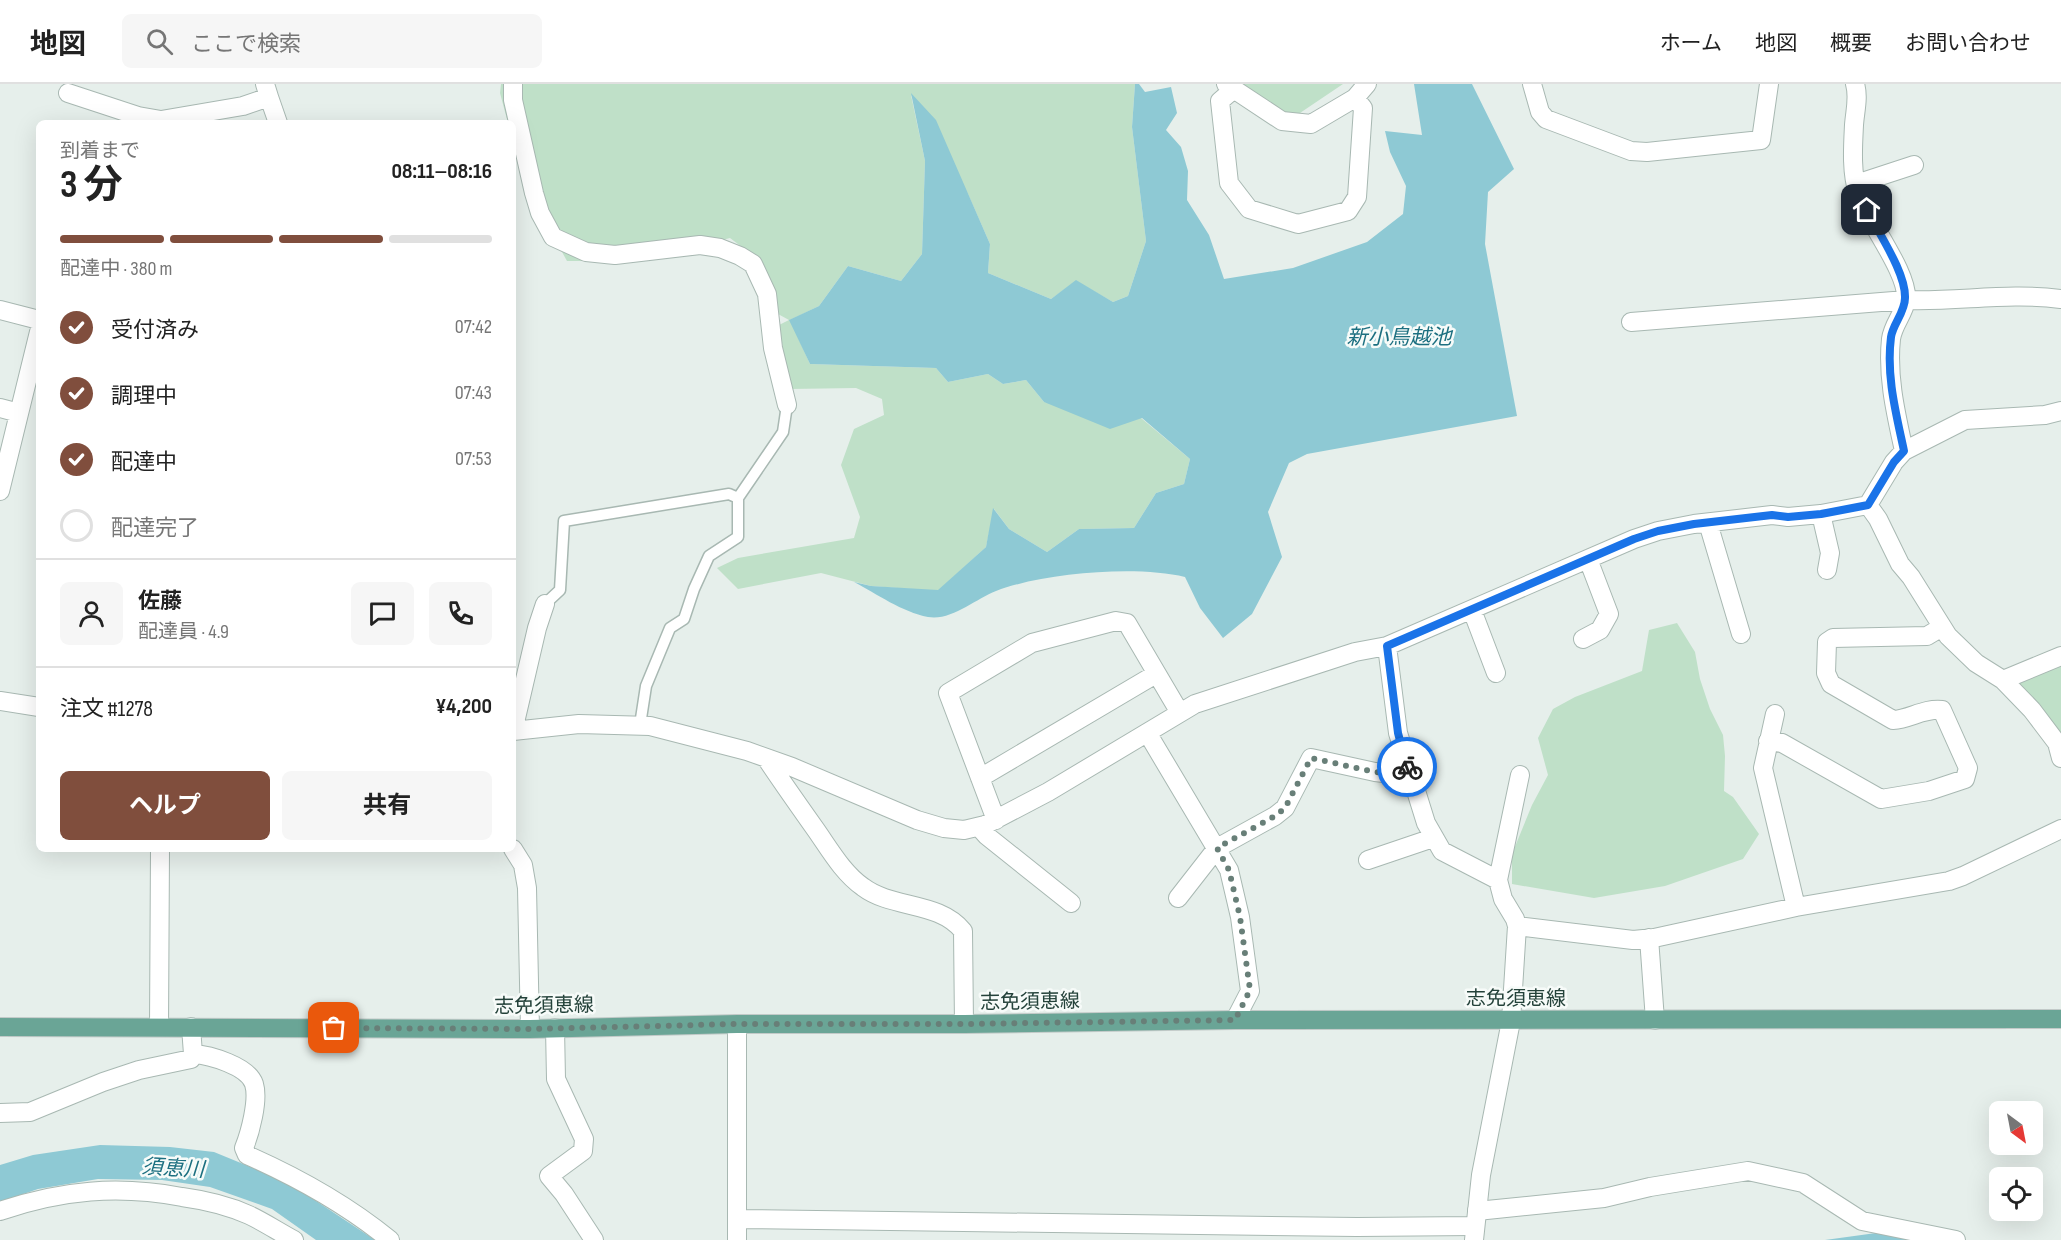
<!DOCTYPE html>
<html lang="ja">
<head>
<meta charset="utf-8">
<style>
	body { margin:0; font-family:"Sofia Sans Condensed","Noto Sans JP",sans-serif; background:#f6f6f6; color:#222; height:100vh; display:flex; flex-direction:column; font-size:22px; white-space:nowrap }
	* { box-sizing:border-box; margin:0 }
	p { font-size:20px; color:#767676 }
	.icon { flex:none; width:33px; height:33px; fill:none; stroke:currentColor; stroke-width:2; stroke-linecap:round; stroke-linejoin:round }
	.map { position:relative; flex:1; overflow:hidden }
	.panel { position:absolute; left:36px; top:36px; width:480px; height:732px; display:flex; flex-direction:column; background:#fff; border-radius:9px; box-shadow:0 6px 24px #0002 }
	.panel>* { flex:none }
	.needle { width:39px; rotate:148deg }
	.buttons { position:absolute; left:1989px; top:1017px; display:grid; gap:12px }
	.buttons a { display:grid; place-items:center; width:54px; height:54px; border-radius:9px; background:#fff; box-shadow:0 6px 24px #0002; font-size:30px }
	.pin { position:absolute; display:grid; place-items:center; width:51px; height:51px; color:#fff; margin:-26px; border-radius:12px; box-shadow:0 3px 9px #0006 }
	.courier { position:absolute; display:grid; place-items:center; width:60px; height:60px; margin:-30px; border:4px solid #1a73e8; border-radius:50%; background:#fff; color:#222; box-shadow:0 2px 8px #0007 }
	.headline em { font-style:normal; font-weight:700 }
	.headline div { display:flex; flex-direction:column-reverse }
	.headline { display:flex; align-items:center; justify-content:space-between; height:102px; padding:0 24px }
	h1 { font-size:39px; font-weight:700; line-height:45px }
	.bar { display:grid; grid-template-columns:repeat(4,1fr); gap:9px 6px; align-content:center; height:72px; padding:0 24px }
	.bar i { height:8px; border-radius:4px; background:#e0e0e0 }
	.bar .selected { background:#804e3d }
	.bar p { grid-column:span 4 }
	.line { display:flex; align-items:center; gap:15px; padding:0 24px; border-top:2px solid #e0e0e0 }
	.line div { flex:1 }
	.round { display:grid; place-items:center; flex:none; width:63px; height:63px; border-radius:9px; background:#f6f6f6 }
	ol { padding:0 24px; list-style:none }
	li { display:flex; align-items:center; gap:18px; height:66px }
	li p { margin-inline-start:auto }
	li .icon { padding:6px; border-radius:50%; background:#804e3d; color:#fff; stroke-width:4 }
	li:last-child { color:#767676 }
	li i { width:33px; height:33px; border:3px solid #e0e0e0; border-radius:50% }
	.cta { display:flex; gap:12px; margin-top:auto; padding:12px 24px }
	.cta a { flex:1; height:69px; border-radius:9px; background:#804e3d; color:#fff; font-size:24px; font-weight:700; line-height:69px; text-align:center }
	.cta a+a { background:#f6f6f6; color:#222 }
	header { display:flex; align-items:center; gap:36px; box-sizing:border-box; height:84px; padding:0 30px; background:#fff; border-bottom:2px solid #e0e0e0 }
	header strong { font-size:28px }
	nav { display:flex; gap:33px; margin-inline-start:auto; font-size:21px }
	.search { width:420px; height:54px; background:#f6f6f6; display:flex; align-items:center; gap:15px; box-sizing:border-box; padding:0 21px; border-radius:9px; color:#767676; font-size:22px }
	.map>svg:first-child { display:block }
</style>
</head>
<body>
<header>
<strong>地図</strong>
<div class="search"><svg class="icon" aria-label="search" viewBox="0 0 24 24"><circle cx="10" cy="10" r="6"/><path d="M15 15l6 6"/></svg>ここで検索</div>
<nav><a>ホーム</a><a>地図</a><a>概要</a><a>お問い合わせ</a></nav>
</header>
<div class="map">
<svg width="2061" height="1156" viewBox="0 0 2061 1156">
	<rect width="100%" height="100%" fill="#e6efeb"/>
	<path fill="#bfe0c8" d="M501 0H1135L1132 43 1146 157 1128 212 1113 218 1076 197 1051 215 988 189 990 160 968 110 911 11 925 77 922 170 901 197 848 182 819 222 790 236 810 280 936 284 948 298 988 290 1003 300 1026 296 1044 318 1141 334 1190 375 1184 400 1156 409 1134 444 1079 445 1047 468 1009 445 994 425 986 463 938 507 871 502 821 489 738 505 717 484 738 474 854 454 860 433 841 381 854 345 884 331 882 315 856 304 790 305 779 241 789 236 778 230 763 179 730 154 641 177H567L527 104 513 39H508L500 9Z
		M1240 0H1343L1297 31 1273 29Z
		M1677 539 1695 568 1700 595 1710 625 1723 651 1725 672 1724 707 1733 713 1759 750 1743 775 1665 802 1594 814 1512 800V770L1532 721 1548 691 1538 654 1553 625 1575 613 1642 587 1649 546Z
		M2061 578V651L2019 603V594Z"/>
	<path fill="#8ec9d4" d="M1135 0H1139L1145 8 1171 3 1177 29 1166 46 1181 63 1188 87 1187 116 1209 151 1224 195 1293 184 1367 158 1403 130 1406 102 1390 68 1385 47 1422 51 1414 0H1472L1514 85 1488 108 1485 160 1517 332 1307 370 1289 379 1268 428 1282 473 1252 530 1223 554 1200 524 1185 493C1136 481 1043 489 996 507 975 515 952 537 928 533 902 528 877 510 854 498L871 502 938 506 986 463 993 424 1009 445 1047 468 1079 445 1134 444 1156 409 1184 400 1190 375 1142 334 1110 345 1044 318 1026 296 1003 300 988 290 948 298 936 284 810 280 789 236 819 222 848 182 901 197 922 170 925 77 911 9 936 36 990 160 988 189 1051 215 1076 196 1113 218 1128 212 1146 157 1132 43Z
		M100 1061 170 1063 214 1068 289 1099 375 1156H316L272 1125 210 1103 162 1096 98 1095 38 1105 0 1118V1081L33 1071Z
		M1876 1149 1924 1156H1825Z"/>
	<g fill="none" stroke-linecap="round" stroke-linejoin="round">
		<defs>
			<path id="service" d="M738 414 783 348 787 321
				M545 520 560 506 564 437 729 410 738 414V453L709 472 694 505 684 535 670 544 646 602 640 641"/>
			<path id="minor" d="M513 0V16L534 109 540 129 553 153 586 168 615 171 700 161 720 164 740 172 753 180 767 210 773 264 787 321
				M1226 0 1282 37 1311 40 1355 14 1367 0
				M1532 0 1540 28 1546 35 1631 67 1647 68 1761 56 1769 0
				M1855 0C1859 13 1855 27 1854 41 1853 61 1851 89 1858 109 1867 137 1909 189 1906 216 1904 230 1893 240 1891 255 1887 293 1896 330 1904 367
				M1234 5 1220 17 1229 99 1249 125 1298 140 1348 127 1357 113 1363 24 1355 14
				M68 9 138 32 161 36 243 22 269 13 265 0
				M269 13 278 39
				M1856 100 1914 81
				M0 226 39 236
				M1631 238 1906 216C1958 218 2009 208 2061 215
				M0 324 19 329
				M0 407 39 248
				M1868 421 1878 435 1900 480 1911 493 1948 552 1976 579 2003 596 2032 626 2057 659 2061 674
				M1868 421 1894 378 1904 367 1965 336 2045 331 2061 327
				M1821 430 1830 469 1827 486
				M1708 439 1741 550
				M1472 526 1496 589
				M1583 555 1600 546 1609 530 1588 475
				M1387 562 1398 649 1426 739 1442 767 1498 796 1503 815 1515 835 1517 842 1511 937
				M2003 596 2061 572
				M0 617 39 623
				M1775 630 1763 684 1796 823
				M513 647 579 640 650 642 747 667 792 683 917 736 944 744 964 746 985 741 1048 708 1195 620 1355 568 1387 562 1634 455 1658 447 1694 440 1772 431 1788 433 1821 430 1868 421
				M513 647 537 544 545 520
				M1148 650 1229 786 1240 833 1250 907 1235 936
				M1768 657 1782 659 1881 715 1929 707 1965 695 1968 684 1942 626C1924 624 1910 635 1893 636L1831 600 1826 589 1827 558 1833 554 1927 552 1942 543
				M766 674C782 698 799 722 816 746 830 766 843 789 863 803 892 825 939 817 963 847L964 940
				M980 694 1156 590
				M996 736 948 609 1032 559 1116 537 1127 539 1180 629
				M979 743 987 752 1071 819
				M513 765 523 781 527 804 530 945
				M1368 776 1433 754
				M1498 796 1520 691
				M1178 814 1217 764 1275 732 1285 724 1311 674 1375 688 1410 692
				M1517 842 1633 856 1654 854 1796 823 1949 797 1963 792 2061 745
				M1649 854 1655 936
				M159 943 160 765
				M555 944 556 995 584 1055 583 1067 549 1092 564 1110 594 1156
				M193 970C210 971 248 982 254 1000 259 1016 250 1049 244 1064L247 1071C299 1094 346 1120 390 1156
				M0 1029 30 1028 103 998 139 986 191 975 193 970 191 943
				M0 1127C62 1106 118 1101 182 1113 204 1116 229 1122 249 1131 264 1138 279 1148 294 1156
				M1477 1127 1604 1114 1650 1103 1748 1087 1803 1099 1862 1137 1956 1156
				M737 1135 1357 1143 1475 1142
				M737 1156V940"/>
			<path id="tertiary" d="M1474 1156 1481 1091 1511 937"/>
			<path id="primary" d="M0 943 530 945 737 940H964L1235 936 2061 935"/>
		</defs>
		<use href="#service" stroke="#a8b8b2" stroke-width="13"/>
		<use href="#minor" stroke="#a8b8b2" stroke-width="20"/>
		<use href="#tertiary" stroke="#a8b8b2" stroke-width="20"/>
		<use href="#primary" stroke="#c2cac8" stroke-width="20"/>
		<use href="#service" stroke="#fff" stroke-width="10"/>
		<use href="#minor" stroke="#fff" stroke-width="18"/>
		<use href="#tertiary" stroke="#fff" stroke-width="18"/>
		<use href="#primary" stroke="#6aa596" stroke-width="18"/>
	</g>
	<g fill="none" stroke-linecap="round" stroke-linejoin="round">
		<path stroke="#687f78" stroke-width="6" stroke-dasharray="0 10.8" d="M334 944 530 945 737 940H964L1235 936 1250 906 1240 833 1229 786 1217 764 1275 732 1285 724 1311 674 1375 688 1410 692 1407 683"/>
		<path stroke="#1a73e8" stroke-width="8" d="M1407 683 1398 649 1387 562 1634 455 1658 447 1694 440 1772 431 1788 433 1821 430 1868 421 1894 378 1904 367C1896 329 1886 292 1891 253 1893 240 1905 228 1905 214 1906 189 1879 150 1867 126"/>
	</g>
	<g text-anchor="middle" stroke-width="5" stroke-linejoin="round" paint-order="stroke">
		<g font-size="20" fill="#24423a" stroke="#f7fbf9">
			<text x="1516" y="921">志免須恵線</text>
			<text transform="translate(1030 917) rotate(-1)" y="7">志免須恵線</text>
			<text transform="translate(544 921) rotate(-1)" y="7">志免須恵線</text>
		</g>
		<g font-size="21" font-style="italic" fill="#1c6f80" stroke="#f7fbf9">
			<text x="1399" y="260">新小鳥越池</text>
			<text transform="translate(173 1084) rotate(3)" y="7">須恵川</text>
		</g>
	</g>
</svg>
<div class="buttons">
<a><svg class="needle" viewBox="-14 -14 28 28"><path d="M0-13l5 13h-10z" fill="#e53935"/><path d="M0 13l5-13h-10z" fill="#767676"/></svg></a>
<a><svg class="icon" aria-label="locate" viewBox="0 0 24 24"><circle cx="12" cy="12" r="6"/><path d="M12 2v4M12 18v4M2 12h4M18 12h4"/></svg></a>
</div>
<div class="pin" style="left:334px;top:944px;background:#ea580c"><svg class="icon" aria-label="bag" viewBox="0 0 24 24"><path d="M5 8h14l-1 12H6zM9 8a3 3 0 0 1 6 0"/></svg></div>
<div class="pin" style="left:1867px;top:126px;background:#1f2937"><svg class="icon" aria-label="home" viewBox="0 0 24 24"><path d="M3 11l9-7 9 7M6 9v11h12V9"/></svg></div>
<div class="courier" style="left:1407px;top:683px"><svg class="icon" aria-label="bike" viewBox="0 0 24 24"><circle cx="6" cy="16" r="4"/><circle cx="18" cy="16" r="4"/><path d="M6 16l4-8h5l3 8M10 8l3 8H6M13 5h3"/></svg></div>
<section class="panel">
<div class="headline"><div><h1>3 分</h1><p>到着まで</p></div><em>08:11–08:16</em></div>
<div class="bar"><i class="selected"></i><i class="selected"></i><i class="selected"></i><i></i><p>配達中 · 380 m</p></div>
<ol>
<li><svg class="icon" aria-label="check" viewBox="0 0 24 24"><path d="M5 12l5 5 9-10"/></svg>受付済み<p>07:42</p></li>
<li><svg class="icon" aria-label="check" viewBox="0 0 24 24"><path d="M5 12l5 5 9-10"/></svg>調理中<p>07:43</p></li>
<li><svg class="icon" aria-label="check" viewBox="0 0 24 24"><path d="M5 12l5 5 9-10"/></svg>配達中<p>07:53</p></li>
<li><i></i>配達完了</li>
</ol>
<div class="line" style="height:108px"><a class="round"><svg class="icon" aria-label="person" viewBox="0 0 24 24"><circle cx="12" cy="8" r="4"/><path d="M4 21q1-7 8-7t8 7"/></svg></a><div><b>佐藤</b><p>配達員 · 4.9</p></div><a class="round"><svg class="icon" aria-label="chat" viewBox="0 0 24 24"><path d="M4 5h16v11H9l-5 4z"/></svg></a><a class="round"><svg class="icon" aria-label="phone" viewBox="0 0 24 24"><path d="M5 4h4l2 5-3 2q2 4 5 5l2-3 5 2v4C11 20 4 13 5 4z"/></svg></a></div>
<div class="line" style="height:78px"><div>注文 #1278</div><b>¥4,200</b></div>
<div class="cta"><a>ヘルプ</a><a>共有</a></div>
</section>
</div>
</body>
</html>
